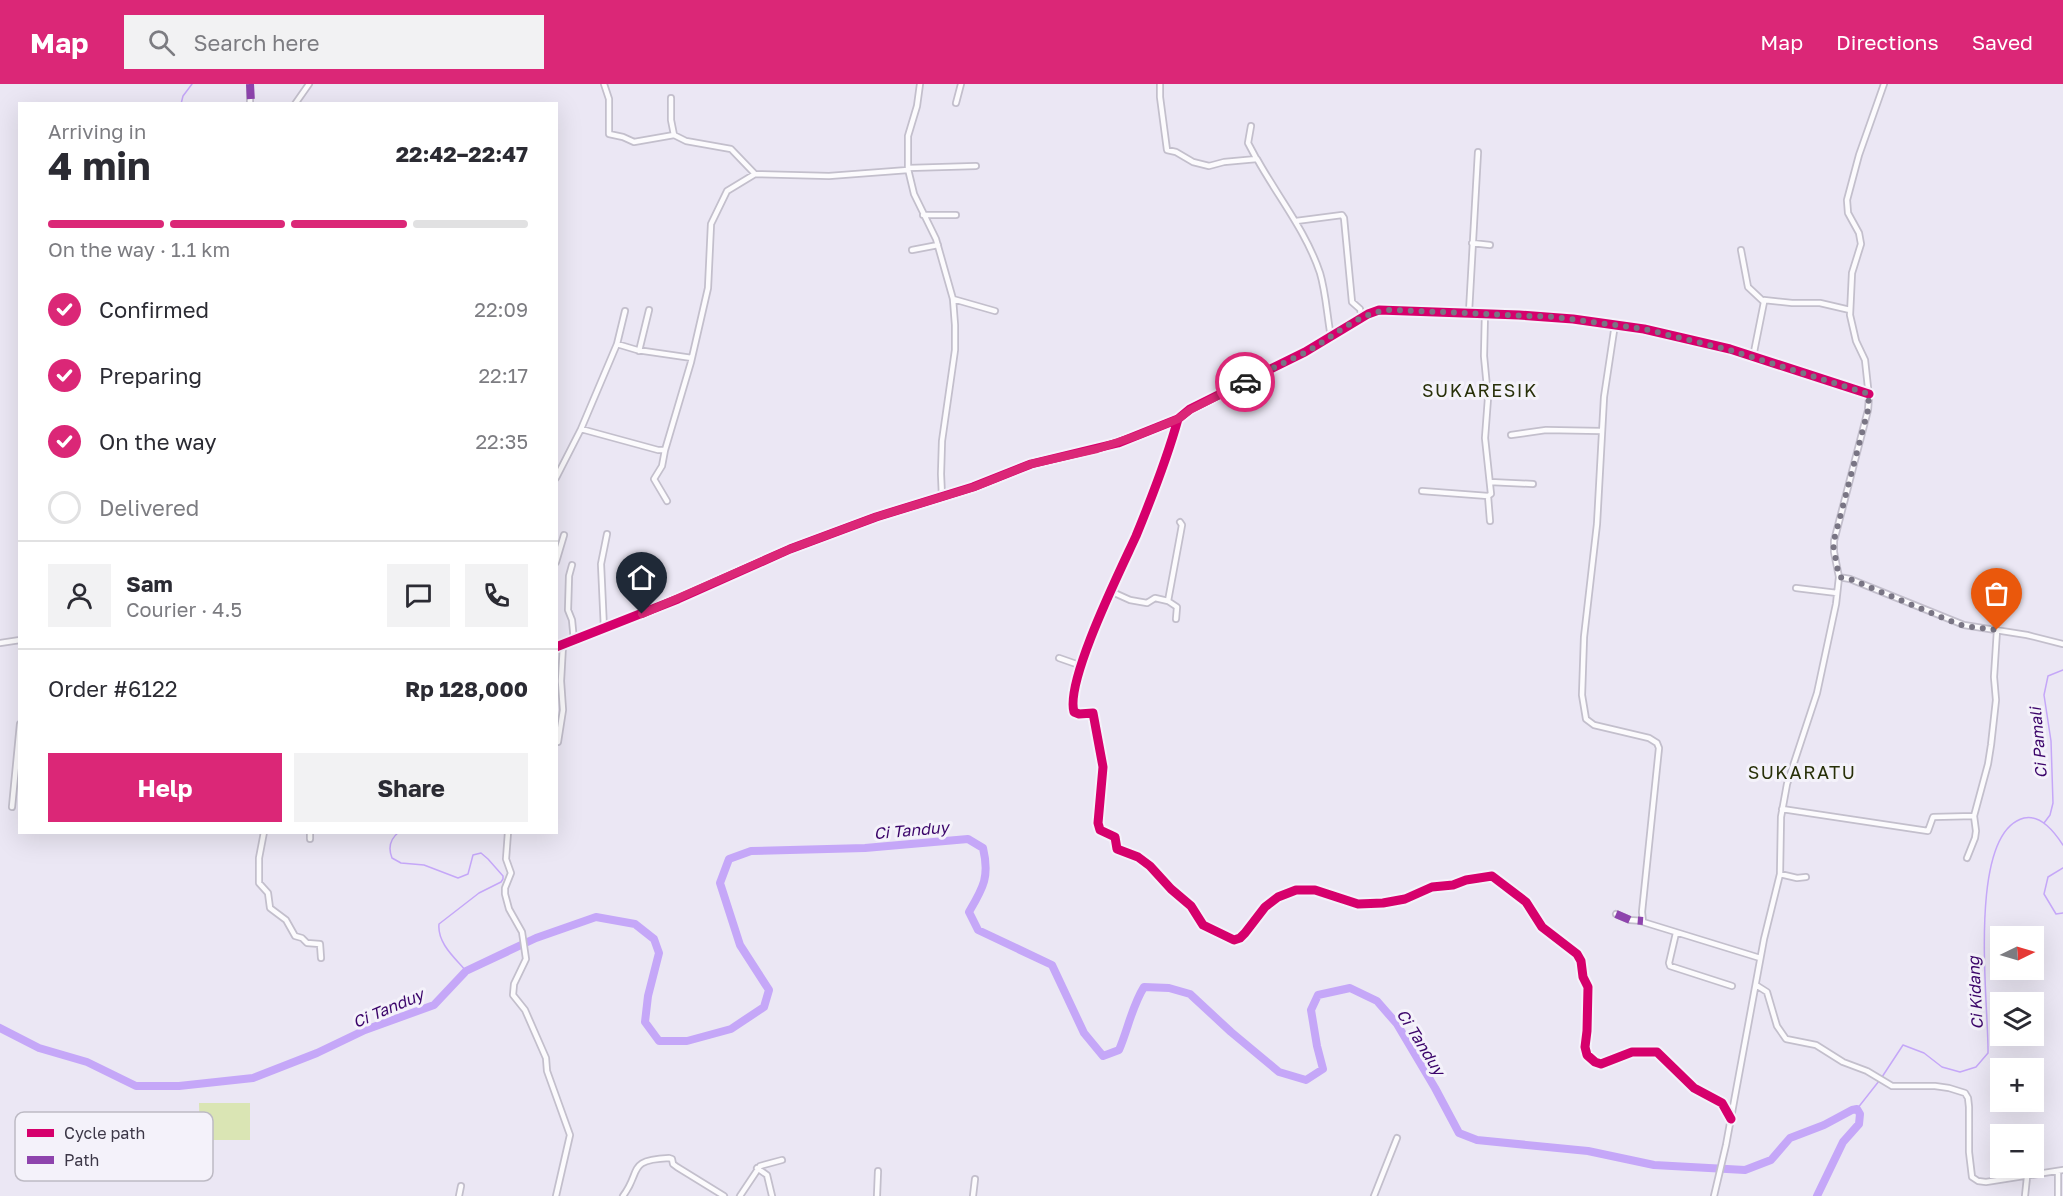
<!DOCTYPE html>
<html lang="en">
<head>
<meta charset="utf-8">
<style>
	body { margin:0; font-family:"Golos Text",sans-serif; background:#f2f2f3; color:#2b2b33; height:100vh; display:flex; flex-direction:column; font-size:22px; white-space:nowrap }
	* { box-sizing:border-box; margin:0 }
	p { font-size:20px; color:#7c7c81 }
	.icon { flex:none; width:33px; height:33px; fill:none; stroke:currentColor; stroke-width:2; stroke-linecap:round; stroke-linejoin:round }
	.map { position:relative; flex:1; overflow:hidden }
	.details { position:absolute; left:18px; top:18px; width:540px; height:732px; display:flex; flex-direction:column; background:#fff; border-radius:0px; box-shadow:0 6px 24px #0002 }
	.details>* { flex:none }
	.needle { width:39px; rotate:85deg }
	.buttons { position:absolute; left:1990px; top:842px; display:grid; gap:12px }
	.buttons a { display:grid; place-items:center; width:54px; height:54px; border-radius:0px; background:#fff; box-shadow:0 6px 24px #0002; font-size:30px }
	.pin { position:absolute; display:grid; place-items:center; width:51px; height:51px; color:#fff; margin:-62px -26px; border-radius:50% 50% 50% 0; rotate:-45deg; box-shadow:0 0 6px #0007 }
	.pin .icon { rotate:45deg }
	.courier { position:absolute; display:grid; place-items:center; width:60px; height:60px; margin:-30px; border:4px solid #db2777; border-radius:50%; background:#fff; color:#222; box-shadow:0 2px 8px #0007 }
	.head em { font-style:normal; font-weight:700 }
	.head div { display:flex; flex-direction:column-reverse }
	.head { display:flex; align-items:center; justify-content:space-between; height:102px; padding:0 30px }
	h1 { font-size:39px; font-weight:700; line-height:45px }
	.bar { display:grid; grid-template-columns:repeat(4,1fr); gap:9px 6px; align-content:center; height:72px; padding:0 30px }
	.bar i { height:8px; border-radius:4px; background:#e1e1e2 }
	.bar .on { background:#db2777 }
	.bar p { grid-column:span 4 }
	.line { display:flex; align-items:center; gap:15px; padding:0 30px; border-top:2px solid #e1e1e2 }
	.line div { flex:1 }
	.round { display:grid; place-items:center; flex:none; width:63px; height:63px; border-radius:0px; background:#f2f2f3 }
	ol { padding:0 30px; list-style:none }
	li { display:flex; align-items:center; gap:18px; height:66px }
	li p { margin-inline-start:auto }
	li .icon { padding:6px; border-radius:50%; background:#db2777; color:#fff; stroke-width:4 }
	li:last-child { color:#7c7c81 }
	li i { width:33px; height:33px; border:3px solid #e1e1e2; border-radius:50% }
	.cta { display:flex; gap:12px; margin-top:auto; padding:12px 30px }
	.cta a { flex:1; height:69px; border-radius:0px; background:#db2777; color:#fff; font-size:24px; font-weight:700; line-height:69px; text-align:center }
	.cta a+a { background:#f2f2f3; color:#2b2b33 }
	header { display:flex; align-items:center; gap:36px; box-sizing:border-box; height:84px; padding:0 30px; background:#db2777; color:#fff }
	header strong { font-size:28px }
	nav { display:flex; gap:33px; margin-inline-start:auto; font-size:21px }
	.search { width:420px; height:54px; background:#f2f2f3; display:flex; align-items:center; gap:15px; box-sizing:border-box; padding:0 21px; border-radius:0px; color:#7c7c81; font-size:22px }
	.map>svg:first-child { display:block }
</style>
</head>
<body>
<header>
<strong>Map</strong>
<div class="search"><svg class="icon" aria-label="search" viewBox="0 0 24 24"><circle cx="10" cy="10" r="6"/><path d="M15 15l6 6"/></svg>Search here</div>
<nav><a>Map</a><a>Directions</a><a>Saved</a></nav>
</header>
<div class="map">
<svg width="2063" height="1112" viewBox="0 0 2063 1112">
	<rect width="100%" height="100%" fill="#ebe7f4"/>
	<path fill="#dae5b4" d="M199 1019H250V1056H200Z"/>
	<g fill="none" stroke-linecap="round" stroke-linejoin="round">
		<path stroke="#c5a7f8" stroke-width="1.5" d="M181 20 183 12 192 0
			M2044 739 2050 731 2053 719 2051 657 2044 611 2048 592 2063 586
			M399 748C390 755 388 764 392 774L401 779 424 781 458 794 468 790 473 771 481 769 488 775 503 792V795L501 798 479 809 439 840C437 859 455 874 466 887
			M2063 784 2048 793 2044 810 2056 830 2063 829
			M1882 993 1903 961 1924 969 1942 983 1960 988 1976 983 1988 969C1989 923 1966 749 2024 734 2041 730 2055 749 2063 761
			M1857 1025 1879 997"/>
		<path stroke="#c5a7f8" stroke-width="8" d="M0 944 39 964 87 978 136 1002H179L253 994 317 969 365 946 434 921 466 887 536 854 596 833 635 840 654 855 659 869 648 912 645 938 659 957H687L731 945 764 923 769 906 740 861 720 799 729 775 751 767 865 764 968 755 983 764C990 793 983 804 969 828L978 846 1052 881 1084 949 1103 972 1119 966C1128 945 1132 922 1144 903L1169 904 1190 910 1231 948 1279 988 1306 996 1323 985 1317 962 1311 926 1318 911 1350 904 1377 917 1397 940 1435 1004 1459 1049 1477 1056 1588 1067 1654 1081 1745 1086 1771 1076 1790 1054 1824 1041 1852 1026 1857 1025 1860 1030 1859 1040 1843 1058 1817 1112"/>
		<defs>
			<path id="minor" d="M250 0V20
				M604 0 609 15V50L623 53 634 58 674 51
				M920 0 917 22 908 52V85L914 110 936 155 953 215 955 241V266L942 357 941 390 942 413
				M1160 0V13L1167 66 1176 68 1193 78 1209 82 1224 78 1257 75C1278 113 1306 147 1320 189 1326 209 1327 232 1331 253
				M671 14V36L674 51 686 57 731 65 755 90
				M956 19 961 0
				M295 20 309 0
				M1251 42 1248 59 1256 74
				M908 84 976 82
				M923 131H956
				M1296 137 1342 131 1344 134 1352 218 1360 225 1362 234
				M1472 159 1490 161
				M912 166 938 161
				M1741 166 1748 203 1764 218 1753 273
				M953 215 995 227
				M1764 216 1792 219H1820L1850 226
				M1469 228 1478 68
				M1615 240 1604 313 1597 440 1584 553 1582 611 1586 635 1594 641 1649 654 1657 659 1659 664 1642 828 1643 838 1760 874
				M617 260 625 227
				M639 267 649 226
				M1178 335C1167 375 1152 413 1136 452 1121 485 1065 597 1074 628L1079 630 1093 629 1103 683 1098 739 1100 746 1115 753 1117 765 1138 773 1150 782 1171 805 1191 822 1203 841 1234 856 1240 854 1245 849 1265 823 1278 813 1296 806H1315L1358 820 1383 819 1405 815 1432 803 1453 801 1466 796 1492 792 1526 818 1542 843 1577 870 1581 877 1583 893 1588 903 1587 947 1585 963 1587 971 1595 978 1601 980 1632 968H1657L1694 1004 1722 1019 1731 1035
				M581 345 617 260 637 266 692 274
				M1511 351 1546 346 1601 347
				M665 366 662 382 654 395 667 417
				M556 394 581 345 658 366H665L691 278 708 204 711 140 727 107 755 90 829 92 908 86
				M1490 398 1533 400
				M1422 407 1488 412 1491 410 1485 354 1488 314 1484 272 1485 229
				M1488 412 1490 437
				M556 478 564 451
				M572 481 569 492 568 526 572 536 574 557
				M1839 493 1850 495 1964 541 2027 551 2063 560
				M1796 504 1837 509
				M1110 507 1130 516 1147 519 1155 514 1168 517 1177 523 1176 535
				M1168 517 1180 452 1182 441 1180 438
				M604 545 601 480 607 450
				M0 559 20 556
				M556 563 678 515 790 465 876 433 973 403 1031 380 1118 359 1178 335 1190 325 1305 268 1368 230 1379 226 1519 231 1573 235 1644 245 1730 265 1869 310
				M1059 574 1082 582
				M558 658 563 626 561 597 563 561
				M12 723 20 640
				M1782 725 1928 747 1933 733 1974 732
				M264 748 259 774V799L268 809 270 824 286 836 295 852 302 854 307 859 320 860 321 874
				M310 748V755
				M508 748 506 775 511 789 505 804V810L509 825 522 848 526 875 514 900 513 911 525 926 546 974 547 987 570 1051 556 1112
				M1967 774 1975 754 1976 747 1974 732 1988 680 1991 661 1996 616 1994 593 1997 546
				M1780 790 1797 794 1806 793
				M1616 830 1630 836 1643 837
				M1676 849 1669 879 1670 882 1732 902
				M1756 901 1767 908 1777 942 1786 955 1816 961 1843 978 1867 987 1892 1002H1935L1949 1004 1965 1009 1968 1014 1969 1023V1068L1972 1093 1978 1097 1986 1098 2063 1086
				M757 1084 767 1091 772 1112
				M459 1112 461 1102
				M623 1112C642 1087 626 1076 669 1074L672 1075 673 1080 677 1083 724 1112
				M740 1112 760 1082 782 1076
				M877 1112 878 1087
				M973 1112 975 1095
				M1374 1112 1397 1054
				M1714 1112 1726 1061 1764 855 1780 790 1781 733 1787 700 1817 609 1836 520 1839 493 1834 468V457L1868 326 1869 313 1865 276 1856 257 1850 231 1852 189 1861 160 1859 149 1848 129 1847 116 1859 71 1884 0
				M2025 1112 2027 1093
				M2058 1112V1087"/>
		</defs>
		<use href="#minor" stroke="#c3bfcc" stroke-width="8"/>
		<use href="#minor" stroke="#fcfbfd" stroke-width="4.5"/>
		<path stroke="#8e44ad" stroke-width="8" stroke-dasharray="15 8" stroke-linecap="butt" d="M250 0 251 18
			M1616 830 1630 836 1643 837"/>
		<defs>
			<path id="cycleway" d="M1178 335C1167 375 1152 413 1136 452 1121 485 1065 597 1074 628L1079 630 1093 629 1103 683 1098 739 1100 746 1115 753 1117 765 1138 773 1150 782 1171 805 1191 822 1203 841 1234 856 1240 854 1245 849 1265 823 1278 813 1296 806H1315L1358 820 1383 819 1405 815 1432 803 1453 801 1466 796 1492 792 1526 818 1542 843 1577 870 1581 877 1583 893 1588 903 1587 947 1585 963 1587 971 1595 978 1601 980 1632 968H1657L1694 1004 1722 1019 1731 1035
				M556 563 678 515 790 465 876 433 973 403 1031 380 1118 359 1178 335 1190 325 1305 268 1368 230 1379 226 1519 231 1573 235 1644 245 1730 265 1869 310"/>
		</defs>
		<use href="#cycleway" stroke="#f4f2fa" stroke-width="13"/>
		<use href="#cycleway" stroke="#d6006c" stroke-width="9"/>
	</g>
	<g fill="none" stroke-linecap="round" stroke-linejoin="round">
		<path stroke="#797584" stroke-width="6" stroke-dasharray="0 10.8" d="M1245 298C1264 288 1284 279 1304 269 1333 254 1361 225 1395 226L1555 233 1644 245 1730 266 1869 310 1868 326 1833 460 1839 493 1850 495 1953 538 1964 542 1997 546"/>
		<path stroke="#db2777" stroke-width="8" d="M642 530 790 465 876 433 974 403 1031 380 1097 365 1136 352 1178 335 1190 326 1245 298"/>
	</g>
	<g text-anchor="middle" stroke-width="6" stroke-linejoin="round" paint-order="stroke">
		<g font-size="16" font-style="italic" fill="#3b046a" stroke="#f4f2fa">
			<text transform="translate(2038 659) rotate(-95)" y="6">Ci Pamali</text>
			<text transform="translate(911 746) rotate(-5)" y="6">Ci Tanduy</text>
			<text transform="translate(1975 909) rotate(-93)" y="6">Ci Kidang</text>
			<text transform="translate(388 924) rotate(-23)" y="6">Ci Tanduy</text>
			<text transform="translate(1421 958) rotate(58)" y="6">Ci Tanduy</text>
		</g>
		<g font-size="18" letter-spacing="1.5" fill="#283009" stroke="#f4f2fa">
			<text x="1480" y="313">SUKARESIK</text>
			<text x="1802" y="695">SUKARATU</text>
		</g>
	</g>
	<rect x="15" y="1028" width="198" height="69" rx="9" fill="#f4f2fa" stroke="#bdbac4" stroke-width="1.5"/>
	<rect x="27" y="1045" width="27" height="8" fill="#d6006c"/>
	<rect x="27" y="1072" width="27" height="8" fill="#8e44ad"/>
	<g font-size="16" fill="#3c3747">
		<text x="64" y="1055">Cycle path</text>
		<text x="64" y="1082">Path</text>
	</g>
</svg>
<div class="buttons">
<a><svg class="needle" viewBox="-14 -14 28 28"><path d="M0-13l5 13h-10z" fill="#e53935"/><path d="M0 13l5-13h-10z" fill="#7c7c81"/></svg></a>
<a><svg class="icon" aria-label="layers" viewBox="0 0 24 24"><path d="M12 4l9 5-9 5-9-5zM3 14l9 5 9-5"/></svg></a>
<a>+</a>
<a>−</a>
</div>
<div class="pin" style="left:1997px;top:546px;background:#ea580c"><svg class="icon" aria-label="bag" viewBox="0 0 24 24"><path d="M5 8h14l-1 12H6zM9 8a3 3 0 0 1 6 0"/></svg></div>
<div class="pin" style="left:642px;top:530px;background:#1f2937"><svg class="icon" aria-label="home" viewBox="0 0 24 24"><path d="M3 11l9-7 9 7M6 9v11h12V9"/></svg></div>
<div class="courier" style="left:1245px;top:298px"><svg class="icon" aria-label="car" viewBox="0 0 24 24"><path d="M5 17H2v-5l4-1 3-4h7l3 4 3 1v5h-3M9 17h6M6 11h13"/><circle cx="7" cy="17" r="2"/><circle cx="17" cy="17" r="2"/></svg></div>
<section class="details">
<div class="head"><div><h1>4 min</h1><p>Arriving in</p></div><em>22:42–22:47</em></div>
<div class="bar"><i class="on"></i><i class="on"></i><i class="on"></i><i></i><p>On the way · 1.1 km</p></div>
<ol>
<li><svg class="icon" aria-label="check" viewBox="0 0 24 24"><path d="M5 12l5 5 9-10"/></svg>Confirmed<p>22:09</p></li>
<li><svg class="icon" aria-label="check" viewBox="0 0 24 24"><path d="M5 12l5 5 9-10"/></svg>Preparing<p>22:17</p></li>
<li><svg class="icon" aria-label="check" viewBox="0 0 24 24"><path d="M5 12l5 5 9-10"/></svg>On the way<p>22:35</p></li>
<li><i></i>Delivered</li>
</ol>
<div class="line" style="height:108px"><a class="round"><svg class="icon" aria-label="person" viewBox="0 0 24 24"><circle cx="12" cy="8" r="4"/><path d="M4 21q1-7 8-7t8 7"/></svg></a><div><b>Sam</b><p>Courier · 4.5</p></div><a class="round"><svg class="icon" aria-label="chat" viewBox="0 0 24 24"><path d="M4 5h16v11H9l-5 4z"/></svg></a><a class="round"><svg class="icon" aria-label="phone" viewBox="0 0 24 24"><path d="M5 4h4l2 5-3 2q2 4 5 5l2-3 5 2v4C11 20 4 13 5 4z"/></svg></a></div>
<div class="line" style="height:78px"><div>Order #6122</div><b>Rp 128,000</b></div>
<div class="cta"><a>Help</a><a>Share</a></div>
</section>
</div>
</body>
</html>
